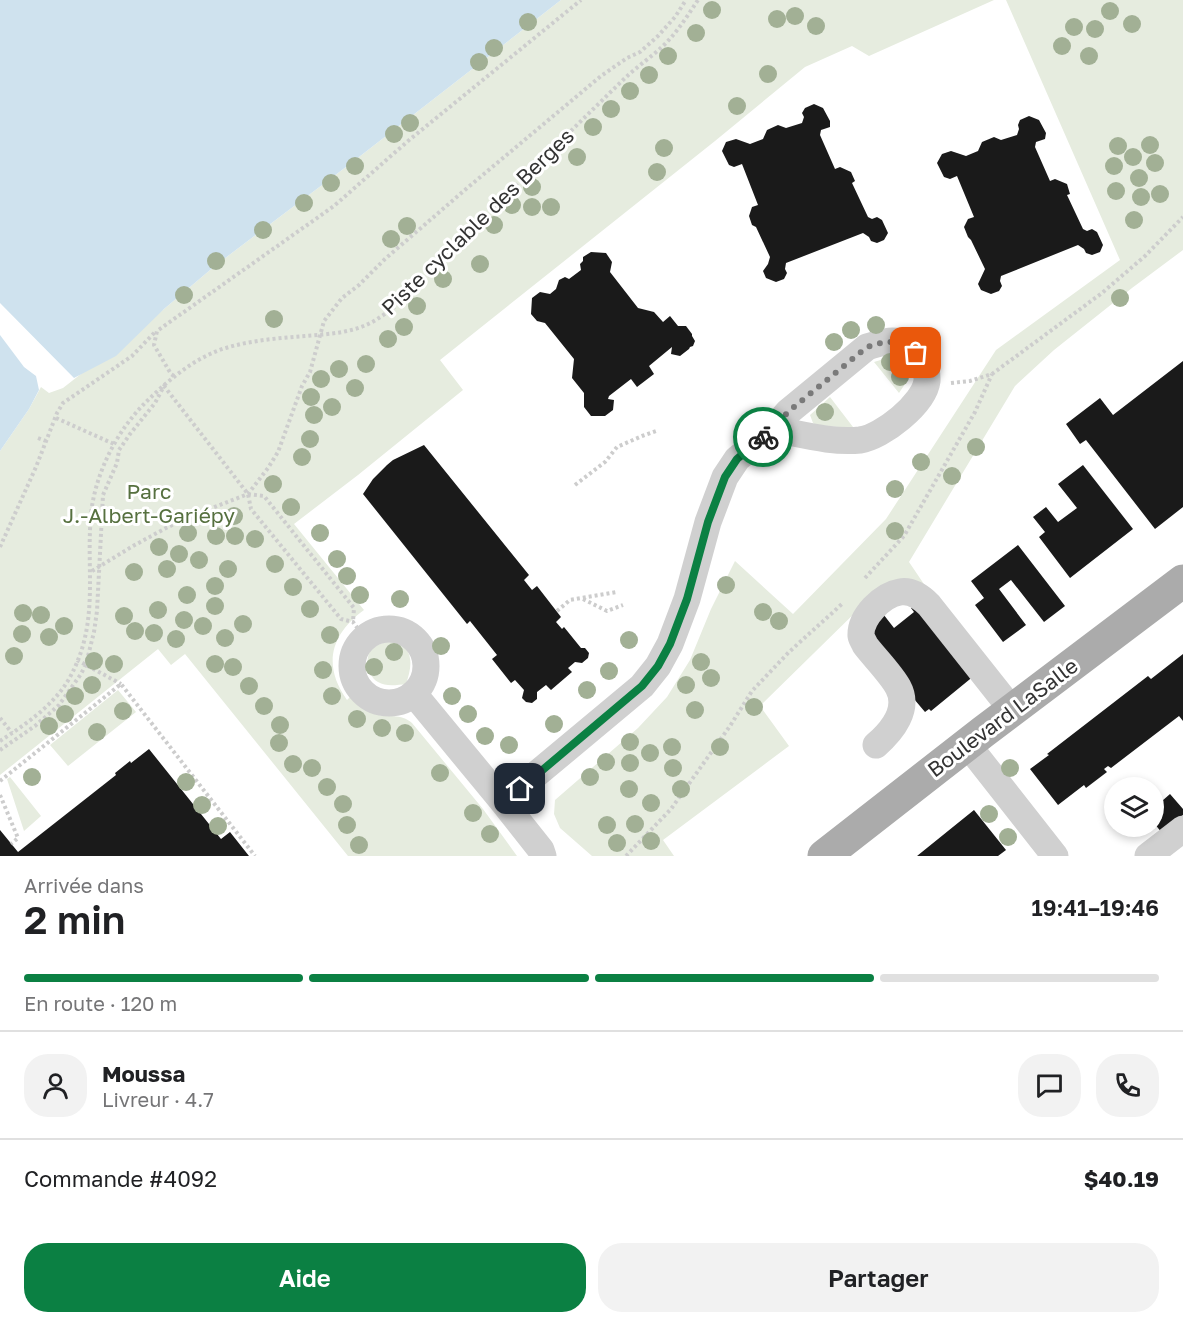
<!DOCTYPE html>
<html lang="fr">
<head>
<meta charset="utf-8">
<style>
	body { margin:0; font-family:"Golos Text",sans-serif; background:#f2f2f2; color:#202124; height:100vh; display:flex; flex-direction:column; font-size:22px; white-space:nowrap }
	* { box-sizing:border-box; margin:0 }
	p { font-size:20px; color:#757577 }
	.icon { flex:none; width:33px; height:33px; fill:none; stroke:currentColor; stroke-width:2; stroke-linecap:round; stroke-linejoin:round }
	.map { position:relative; height:856px; overflow:hidden }
	.sheet { display:flex; flex-direction:column; background:#fff; flex:1 }
	.sheet>* { flex:none }
	.buttons { position:absolute; left:1104px; top:777px; display:grid; gap:12px }
	.buttons a { display:grid; place-items:center; width:60px; height:60px; border-radius:50%; background:#fff; box-shadow:0 3px 9px #0003; font-size:30px }
	.pin { position:absolute; display:grid; place-items:center; width:51px; height:51px; color:#fff; margin:-26px; border-radius:12px; box-shadow:0 3px 9px #0006 }
	.courier { position:absolute; display:grid; place-items:center; width:60px; height:60px; margin:-30px; border:4px solid #0b8043; border-radius:50%; background:#fff; color:#222; box-shadow:0 2px 8px #0007 }
	.headline em { font-style:normal; font-weight:600 }
	.headline div { display:flex; flex-direction:column-reverse }
	.headline { display:flex; align-items:center; justify-content:space-between; height:102px; padding:0 24px }
	h1 { font-size:39px; font-weight:600; line-height:45px }
	.bar { display:grid; grid-template-columns:repeat(4,1fr); gap:9px 6px; align-content:center; height:72px; padding:0 24px }
	.bar i { height:8px; border-radius:4px; background:#e0e0e0 }
	.bar .current { background:#0b8043 }
	.bar p { grid-column:span 4 }
	.line { display:flex; align-items:center; gap:15px; padding:0 24px; border-top:2px solid #e0e0e0 }
	.line div { flex:1 }
	.round { display:grid; place-items:center; flex:none; width:63px; height:63px; border-radius:24px; background:#f2f2f2 }
	.cta { display:flex; gap:12px; margin-top:auto; padding:12px 24px }
	.cta a { flex:1; height:69px; border-radius:24px; background:#0b8043; color:#fff; font-size:24px; font-weight:600; line-height:69px; text-align:center }
	.cta a+a { background:#f2f2f2; color:#202124 }
	.map>svg:first-child { display:block }
</style>
</head>
<body>
<div class="map">
<svg width="1183" height="856" viewBox="0 0 1183 856">
	<rect width="100%" height="100%" fill="#fff"/>
	<path fill="#e6ecdf" d="M561 0H994L869 56 852 46 805 67 715 141 440 360 463 390 358 475 294 524 364 610C331 634 322 665 347 700L350 697C358 704 365 711 375 714 388 718 401 713 412 723L483 809 517 856H348L185 654 171 665 158 649 0 775V451L29 409 41 387 49 393 63 388 164 309 216 265 350 164Z
		M1006 0H1183V250L1132 288 1054 350 1015 386 909 562 930 593 865 603 760 706 789 746 663 840 674 856H592L560 828 554 814 555 800 638 728 667 697 690 660 711 609 735 561 793 614 886 519 996 350 1120 260Z
		M887 358C901 361 907 370 905 384L899 393 874 362Z
		M830 397 853 427 850 428 816 425 813 423 810 415Z
		M394 641C415 649 412 666 406 684 397 685 386 687 378 682 367 676 364 657 372 649 379 643 386 642 394 641Z
		M118 690 136 712 68 766 50 745Z
		M10 777 41 816 24 831 7 779Z"/>
	<path fill="#cfe2ee" d="M0 0H561L350 164 216 265 164 309 116 356 74 378 0 303Z
		M0 335 24 367 36 376 39 390 29 409 0 451Z"/>
	<path fill="#1a1a1a" d="M814 104 823 108 830 121V127L821 130 820 135 835 169 840 167 851 172 855 181 852 183 868 217 872 219 877 217 882 220 888 233 884 240 877 243 871 241 869 237 863 233 786 263 785 269 787 273 784 279 776 282 766 278 763 271 768 264 770 257 756 227 752 225 749 216 752 207 758 205 742 164 734 167 729 165 722 151 726 142 736 139 750 144 763 139 767 130 778 125 786 128 802 123 804 117 802 113 805 108Z
		M1029 116 1039 120 1046 133 1045 139 1036 142 1035 147 1050 181 1055 179 1067 184 1070 194 1067 195 1083 229 1087 231 1092 229 1097 232 1103 245 1100 252 1092 255 1086 253 1084 249 1078 245 1001 276 1000 281 1002 286 999 291 991 294 981 290 978 284 985 269 971 240 968 237 964 227 968 219 974 217 957 176 950 179 944 177 937 163 942 154 951 151 966 156 978 151 982 142 994 137 1001 140 1017 135 1019 129 1018 125 1020 120Z
		M591 252 606 253 612 262 610 272 638 308 654 312 663 322 670 316 678 326H686L692 334V336L695 341 693 346 690 347 689 349 680 356 671 354 672 347 649 366 654 374 637 387 631 379 609 396 608 399 614 400 613 410 605 416H591L584 407V393L572 378 574 359 545 323 537 321 531 314 532 298 540 292 550 294 556 289 559 280 565 277 569 279 581 270 580 264 583 261V257Z
		M1183 361V507L1155 529 1086 440 1080 444 1066 424 1100 398 1113 415Z
		M424 445 529 575 524 580 532 590 537 586 561 617 556 622 562 629 564 627 581 648H585L589 653 588 658 582 663 575 662 568 668 572 672 551 690 546 685 537 692V699L532 703 526 702 522 698 524 690 515 680 511 683 492 659 497 655 470 621 467 624 363 494 373 479 387 465 393 460Z
		M1083 465 1133 529 1070 578 1039 537 1045 532 1033 517 1046 507 1058 522 1077 508 1058 484Z
		M1018 545 1065 606 1044 622 1011 580 999 589 1026 625 1003 642 975 605 984 598 971 581Z
		M919 602 975 675 931 711 929 709 925 712 914 699 863 623 880 610 894 628 914 612 911 608Z
		M1183 654V721L1179 716 1111 768 1108 766 1104 769 1107 772 1086 788 1084 785 1058 805 1030 769 1049 755 1047 754 1148 676 1151 679Z
		M149 749 221 839 230 832 249 856H0V830L18 852 116 775 115 773 130 761 131 763Z
		M1170 794 1183 809V815L1162 833 1154 823V808Z
		M974 810 1006 850 998 856H917Z"/>
	<g fill="none" stroke-linecap="round" stroke-linejoin="round">
		<path stroke="#cdcdcd" stroke-width="4" stroke-dasharray="3 3" stroke-linecap="butt" d="M174 376 171 374 154 345 157 331 334 206 408 141 581 0
			M951 383 970 381 992 374 1102 293 1145 256 1183 217
			M56 418 114 444
			M38 438 46 441
			M575 485 605 462 617 447 642 436 656 431
			M248 494 264 496 354 608 353 622
			M0 547 36 467 57 413 63 403 132 356 156 331
			M92 571 133 546 166 528 189 517 248 494 268 468 278 452 302 386 310 372 324 321 342 298 359 285 385 259 466 189 601 76 627 58 640 52 658 36 675 17 686 0
			M865 578 904 536 975 412 992 374
			M583 599 607 611 623 605
			M557 611 570 600 617 592
			M77 660 121 684
			M0 718 12 733
			M0 741C26 724 53 706 69 679 102 620 84 567 92 506 98 469 117 432 143 405 167 381 196 356 229 347 254 340 280 338 305 336 329 334 353 333 374 321 401 305 423 281 444 259 466 236 487 214 510 192 547 154 585 117 623 80 636 67 652 57 665 44 678 31 688 15 698 0
			M0 750 35 726 59 705 81 674 86 664 94 632 97 611 103 495 117 463 119 450 130 434 155 403 164 386 248 494 251 509 341 619 353 622 364 637
			M0 781 121 684 255 856
			M0 795 18 838 11 844
			M626 856 671 809 730 726 752 691 789 652 842 604"/>
		<path stroke="#d0d0d0" stroke-width="27" d="M352 666a37 37 0 1 1 74 0a37 37 0 1 1-74 0Z
			M414 694 503 802 541 850 543 856
			M967 744 1055 856
			M876 745C892 731 910 709 898 687 891 674 874 657 865 645 864 642 861 638 861 636 860 617 882 595 900 592 911 590 922 598 929 605L1012 710
			M503 802 642 686 658 666 670 644 687 599 708 522 725 477 737 459 773 429 788 412 867 347C877 344 889 339 899 342 902 343 904 345 907 347 918 355 928 366 927 381 924 404 882 437 860 440 832 443 801 434 773 429
			M1148 856 1183 829"/>
		<path stroke="#ababab" stroke-width="33" d="M824 856 983 732 1183 581"/>
	</g>
	<g fill="#a2b095">
		<circle cx="712" cy="10" r="9"/>
		<circle cx="1110" cy="11" r="9"/>
		<circle cx="795" cy="16" r="9"/>
		<circle cx="777" cy="19" r="9"/>
		<circle cx="528" cy="22" r="9"/>
		<circle cx="1132" cy="24" r="9"/>
		<circle cx="816" cy="26" r="9"/>
		<circle cx="1074" cy="27" r="9"/>
		<circle cx="1095" cy="29" r="9"/>
		<circle cx="696" cy="33" r="9"/>
		<circle cx="1062" cy="46" r="9"/>
		<circle cx="494" cy="48" r="9"/>
		<circle cx="668" cy="56" r="9"/>
		<circle cx="1089" cy="56" r="9"/>
		<circle cx="479" cy="62" r="9"/>
		<circle cx="768" cy="74" r="9"/>
		<circle cx="649" cy="75" r="9"/>
		<circle cx="630" cy="91" r="9"/>
		<circle cx="737" cy="106" r="9"/>
		<circle cx="611" cy="109" r="9"/>
		<circle cx="410" cy="123" r="9"/>
		<circle cx="593" cy="127" r="9"/>
		<circle cx="394" cy="134" r="9"/>
		<circle cx="1150" cy="145" r="9"/>
		<circle cx="1118" cy="146" r="9"/>
		<circle cx="664" cy="148" r="9"/>
		<circle cx="577" cy="157" r="9"/>
		<circle cx="1133" cy="157" r="9"/>
		<circle cx="1155" cy="163" r="9"/>
		<circle cx="355" cy="166" r="9"/>
		<circle cx="1114" cy="166" r="9"/>
		<circle cx="657" cy="172" r="9"/>
		<circle cx="1139" cy="178" r="9"/>
		<circle cx="331" cy="183" r="9"/>
		<circle cx="532" cy="187" r="9"/>
		<circle cx="1116" cy="191" r="9"/>
		<circle cx="1160" cy="194" r="9"/>
		<circle cx="1141" cy="197" r="9"/>
		<circle cx="304" cy="203" r="9"/>
		<circle cx="512" cy="205" r="9"/>
		<circle cx="532" cy="207" r="9"/>
		<circle cx="551" cy="207" r="9"/>
		<circle cx="1134" cy="220" r="9"/>
		<circle cx="494" cy="225" r="9"/>
		<circle cx="407" cy="226" r="9"/>
		<circle cx="263" cy="230" r="9"/>
		<circle cx="391" cy="239" r="9"/>
		<circle cx="216" cy="261" r="9"/>
		<circle cx="480" cy="264" r="9"/>
		<circle cx="443" cy="279" r="9"/>
		<circle cx="184" cy="295" r="9"/>
		<circle cx="1120" cy="298" r="9"/>
		<circle cx="417" cy="306" r="9"/>
		<circle cx="274" cy="319" r="9"/>
		<circle cx="876" cy="325" r="9"/>
		<circle cx="404" cy="327" r="9"/>
		<circle cx="851" cy="330" r="9"/>
		<circle cx="388" cy="339" r="9"/>
		<circle cx="834" cy="342" r="9"/>
		<circle cx="890" cy="362" r="9"/>
		<circle cx="366" cy="364" r="9"/>
		<circle cx="339" cy="369" r="9"/>
		<circle cx="900" cy="377" r="9"/>
		<circle cx="321" cy="379" r="9"/>
		<circle cx="355" cy="388" r="9"/>
		<circle cx="311" cy="397" r="9"/>
		<circle cx="332" cy="407" r="9"/>
		<circle cx="825" cy="412" r="9"/>
		<circle cx="314" cy="415" r="9"/>
		<circle cx="310" cy="439" r="9"/>
		<circle cx="976" cy="447" r="9"/>
		<circle cx="302" cy="457" r="9"/>
		<circle cx="921" cy="462" r="9"/>
		<circle cx="952" cy="476" r="9"/>
		<circle cx="273" cy="484" r="9"/>
		<circle cx="895" cy="489" r="9"/>
		<circle cx="291" cy="507" r="9"/>
		<circle cx="234" cy="516" r="9"/>
		<circle cx="895" cy="531" r="9"/>
		<circle cx="188" cy="533" r="9"/>
		<circle cx="320" cy="533" r="9"/>
		<circle cx="216" cy="536" r="9"/>
		<circle cx="235" cy="536" r="9"/>
		<circle cx="255" cy="539" r="9"/>
		<circle cx="159" cy="547" r="9"/>
		<circle cx="179" cy="554" r="9"/>
		<circle cx="337" cy="559" r="9"/>
		<circle cx="199" cy="560" r="9"/>
		<circle cx="275" cy="564" r="9"/>
		<circle cx="167" cy="569" r="9"/>
		<circle cx="228" cy="569" r="9"/>
		<circle cx="134" cy="572" r="9"/>
		<circle cx="347" cy="576" r="9"/>
		<circle cx="726" cy="585" r="9"/>
		<circle cx="215" cy="586" r="9"/>
		<circle cx="293" cy="587" r="9"/>
		<circle cx="187" cy="595" r="9"/>
		<circle cx="360" cy="595" r="9"/>
		<circle cx="400" cy="599" r="9"/>
		<circle cx="215" cy="606" r="9"/>
		<circle cx="310" cy="609" r="9"/>
		<circle cx="158" cy="610" r="9"/>
		<circle cx="763" cy="612" r="9"/>
		<circle cx="23" cy="613" r="9"/>
		<circle cx="41" cy="615" r="9"/>
		<circle cx="124" cy="616" r="9"/>
		<circle cx="184" cy="620" r="9"/>
		<circle cx="779" cy="621" r="9"/>
		<circle cx="243" cy="624" r="9"/>
		<circle cx="64" cy="626" r="9"/>
		<circle cx="203" cy="626" r="9"/>
		<circle cx="135" cy="631" r="9"/>
		<circle cx="154" cy="633" r="9"/>
		<circle cx="22" cy="634" r="9"/>
		<circle cx="330" cy="635" r="9"/>
		<circle cx="49" cy="637" r="9"/>
		<circle cx="225" cy="638" r="9"/>
		<circle cx="176" cy="639" r="9"/>
		<circle cx="629" cy="640" r="9"/>
		<circle cx="441" cy="646" r="9"/>
		<circle cx="394" cy="652" r="9"/>
		<circle cx="14" cy="656" r="9"/>
		<circle cx="94" cy="661" r="9"/>
		<circle cx="701" cy="662" r="9"/>
		<circle cx="114" cy="664" r="9"/>
		<circle cx="215" cy="664" r="9"/>
		<circle cx="233" cy="667" r="9"/>
		<circle cx="374" cy="667" r="9"/>
		<circle cx="323" cy="670" r="9"/>
		<circle cx="609" cy="671" r="9"/>
		<circle cx="711" cy="678" r="9"/>
		<circle cx="92" cy="685" r="9"/>
		<circle cx="686" cy="685" r="9"/>
		<circle cx="249" cy="686" r="9"/>
		<circle cx="587" cy="690" r="9"/>
		<circle cx="75" cy="696" r="9"/>
		<circle cx="332" cy="696" r="9"/>
		<circle cx="452" cy="696" r="9"/>
		<circle cx="264" cy="706" r="9"/>
		<circle cx="754" cy="707" r="9"/>
		<circle cx="695" cy="710" r="9"/>
		<circle cx="123" cy="711" r="9"/>
		<circle cx="65" cy="714" r="9"/>
		<circle cx="468" cy="714" r="9"/>
		<circle cx="357" cy="719" r="9"/>
		<circle cx="554" cy="724" r="9"/>
		<circle cx="280" cy="725" r="9"/>
		<circle cx="49" cy="726" r="9"/>
		<circle cx="382" cy="728" r="9"/>
		<circle cx="97" cy="732" r="9"/>
		<circle cx="405" cy="733" r="9"/>
		<circle cx="485" cy="736" r="9"/>
		<circle cx="630" cy="742" r="9"/>
		<circle cx="279" cy="743" r="9"/>
		<circle cx="509" cy="745" r="9"/>
		<circle cx="672" cy="747" r="9"/>
		<circle cx="720" cy="747" r="9"/>
		<circle cx="650" cy="753" r="9"/>
		<circle cx="606" cy="762" r="9"/>
		<circle cx="630" cy="763" r="9"/>
		<circle cx="293" cy="764" r="9"/>
		<circle cx="312" cy="768" r="9"/>
		<circle cx="673" cy="768" r="9"/>
		<circle cx="1010" cy="768" r="9"/>
		<circle cx="440" cy="773" r="9"/>
		<circle cx="32" cy="777" r="9"/>
		<circle cx="590" cy="777" r="9"/>
		<circle cx="186" cy="782" r="9"/>
		<circle cx="327" cy="787" r="9"/>
		<circle cx="629" cy="789" r="9"/>
		<circle cx="681" cy="789" r="9"/>
		<circle cx="651" cy="803" r="9"/>
		<circle cx="343" cy="804" r="9"/>
		<circle cx="202" cy="805" r="9"/>
		<circle cx="473" cy="813" r="9"/>
		<circle cx="989" cy="814" r="9"/>
		<circle cx="635" cy="824" r="9"/>
		<circle cx="347" cy="825" r="9"/>
		<circle cx="607" cy="825" r="9"/>
		<circle cx="218" cy="826" r="9"/>
		<circle cx="490" cy="834" r="9"/>
		<circle cx="1008" cy="837" r="9"/>
		<circle cx="651" cy="841" r="9"/>
		<circle cx="617" cy="843" r="9"/>
		<circle cx="359" cy="845" r="9"/>
	</g>
	<g fill="none" stroke-linecap="round" stroke-linejoin="round">
		<path stroke="#7a7a7a" stroke-width="6" stroke-dasharray="0 10.8" d="M763 437 773 429 788 412 867 347 884 342H899L916 353"/>
		<path stroke="#0b8043" stroke-width="8" d="M520 789 642 686 658 666 670 644 687 599 708 522 725 477 737 459 763 437"/>
	</g>
	<g text-anchor="middle" stroke-width="6" stroke-linejoin="round" paint-order="stroke">
		<g font-size="21" fill="#333" stroke="#fff">
			<text transform="translate(478 222) rotate(-44)" y="7">Piste cyclable des Berges</text>
			<text transform="translate(1003 718) rotate(-37)" y="7">Boulevard LaSalle</text>
		</g>
		<g font-size="21" fill="#56703f" stroke="#fff">
			<text x="149" y="499">Parc<tspan x="149" dy="24">J.-Albert-Gariépy</tspan></text>
		</g>
	</g>
</svg>
<div class="buttons">
<a><svg class="icon" aria-label="layers" viewBox="0 0 24 24"><path d="M12 4l9 5-9 5-9-5zM3 14l9 5 9-5"/></svg></a>
</div>
<div class="pin" style="left:916px;top:353px;background:#ea580c"><svg class="icon" aria-label="bag" viewBox="0 0 24 24"><path d="M5 8h14l-1 12H6zM9 8a3 3 0 0 1 6 0"/></svg></div>
<div class="pin" style="left:520px;top:789px;background:#1f2937"><svg class="icon" aria-label="home" viewBox="0 0 24 24"><path d="M3 11l9-7 9 7M6 9v11h12V9"/></svg></div>
<div class="courier" style="left:763px;top:437px"><svg class="icon" aria-label="bike" viewBox="0 0 24 24"><circle cx="6" cy="16" r="4"/><circle cx="18" cy="16" r="4"/><path d="M6 16l4-8h5l3 8M10 8l3 8H6M13 5h3"/></svg></div>
</div>
<section class="sheet">
<div class="headline"><div><h1>2 min</h1><p>Arrivée dans</p></div><em>19:41–19:46</em></div>
<div class="bar"><i class="current"></i><i class="current"></i><i class="current"></i><i></i><p>En route · 120 m</p></div>
<div class="line" style="height:108px"><a class="round"><svg class="icon" aria-label="person" viewBox="0 0 24 24"><circle cx="12" cy="8" r="4"/><path d="M4 21q1-7 8-7t8 7"/></svg></a><div><b>Moussa</b><p>Livreur · 4.7</p></div><a class="round"><svg class="icon" aria-label="chat" viewBox="0 0 24 24"><path d="M4 5h16v11H9l-5 4z"/></svg></a><a class="round"><svg class="icon" aria-label="phone" viewBox="0 0 24 24"><path d="M5 4h4l2 5-3 2q2 4 5 5l2-3 5 2v4C11 20 4 13 5 4z"/></svg></a></div>
<div class="line" style="height:78px"><div>Commande #4092</div><b>$40.19</b></div>
<div class="cta"><a>Aide</a><a>Partager</a></div>
</section>
</body>
</html>
